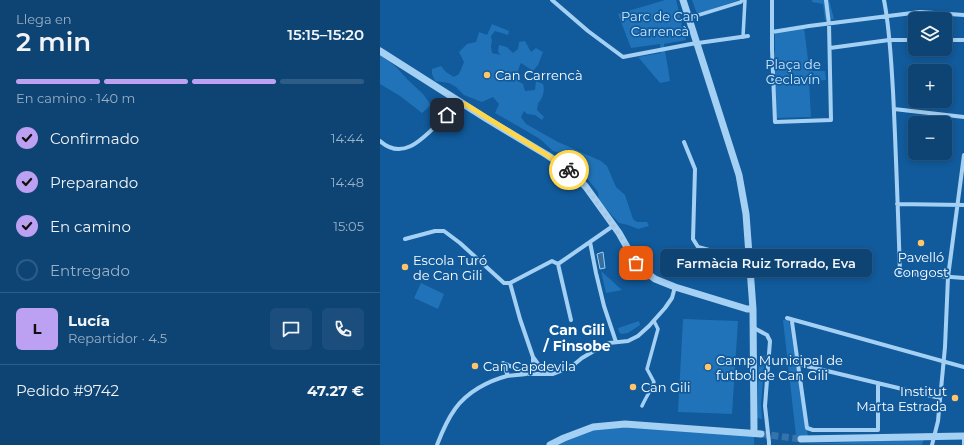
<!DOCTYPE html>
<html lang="es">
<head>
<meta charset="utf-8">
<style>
	body { margin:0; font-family:Montserrat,sans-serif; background:#1b4e7c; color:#f1f3f6; height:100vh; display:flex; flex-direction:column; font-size:15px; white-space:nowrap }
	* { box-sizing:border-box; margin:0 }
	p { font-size:13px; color:#9ab0c5 }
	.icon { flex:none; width:22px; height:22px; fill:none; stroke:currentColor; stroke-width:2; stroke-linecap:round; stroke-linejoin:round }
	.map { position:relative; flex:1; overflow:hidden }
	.drawer { display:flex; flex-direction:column; background:#0d4474; width:380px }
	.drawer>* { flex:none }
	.fabs { position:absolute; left:528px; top:12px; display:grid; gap:8px }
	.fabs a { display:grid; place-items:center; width:44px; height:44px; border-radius:6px; background:#0d4474; box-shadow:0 2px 6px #0003,0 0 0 1px #2d5c86; font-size:20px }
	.pin { position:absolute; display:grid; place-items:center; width:34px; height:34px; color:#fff; margin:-17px; border-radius:8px; box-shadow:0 2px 6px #0006 }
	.courier { position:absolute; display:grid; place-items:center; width:40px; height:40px; margin:-20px; border:3px solid #ffd54a; border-radius:50%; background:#fff; color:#222; box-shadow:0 1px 5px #0007 }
	.bubble { position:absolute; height:28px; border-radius:6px; background:#0d4474; box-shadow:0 2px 6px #0003,0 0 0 1px #2d5c86; font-size:13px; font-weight:600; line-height:28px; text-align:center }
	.overview em { font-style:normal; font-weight:600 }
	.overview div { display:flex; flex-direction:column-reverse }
	.overview { display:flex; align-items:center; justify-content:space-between; height:68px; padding:0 16px }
	h1 { font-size:26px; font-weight:600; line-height:30px }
	.bar { display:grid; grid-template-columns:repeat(4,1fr); gap:6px 4px; align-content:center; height:48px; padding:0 16px }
	.bar i { height:5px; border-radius:3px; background:#2d5c86 }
	.bar .selected { background:#bca0f2 }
	.bar p { grid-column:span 4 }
	.line { display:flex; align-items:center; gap:10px; padding:0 16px; border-top:1px solid #2d5c86 }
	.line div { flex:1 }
	.round { display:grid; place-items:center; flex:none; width:42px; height:42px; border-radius:6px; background:#1b4e7c }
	ol { padding:0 16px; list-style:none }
	li { display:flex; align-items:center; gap:12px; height:44px }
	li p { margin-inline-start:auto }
	li .icon { padding:4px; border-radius:50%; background:#bca0f2; color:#111; stroke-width:4 }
	li:last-child { color:#9ab0c5 }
	li i { width:22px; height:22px; border:2px solid #2d5c86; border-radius:50% }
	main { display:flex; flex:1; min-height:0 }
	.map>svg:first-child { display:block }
</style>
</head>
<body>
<main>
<section class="drawer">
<div class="overview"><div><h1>2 min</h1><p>Llega en</p></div><em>15:15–15:20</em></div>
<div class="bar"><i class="selected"></i><i class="selected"></i><i class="selected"></i><i></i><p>En camino · 140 m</p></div>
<ol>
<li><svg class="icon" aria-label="check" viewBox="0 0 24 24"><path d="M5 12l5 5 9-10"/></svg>Confirmado<p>14:44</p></li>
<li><svg class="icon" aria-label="check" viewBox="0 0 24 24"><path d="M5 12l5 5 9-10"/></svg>Preparando<p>14:48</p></li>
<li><svg class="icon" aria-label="check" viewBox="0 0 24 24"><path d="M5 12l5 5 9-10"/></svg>En camino<p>15:05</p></li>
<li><i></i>Entregado</li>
</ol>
<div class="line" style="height:72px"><b class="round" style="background:#bca0f2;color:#111">L</b><div><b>Lucía</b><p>Repartidor · 4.5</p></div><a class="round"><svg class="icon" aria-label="chat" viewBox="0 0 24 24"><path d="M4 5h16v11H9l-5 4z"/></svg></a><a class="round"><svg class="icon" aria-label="phone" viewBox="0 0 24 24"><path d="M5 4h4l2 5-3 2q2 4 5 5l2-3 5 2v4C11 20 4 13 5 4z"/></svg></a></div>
<div class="line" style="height:52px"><div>Pedido #9742</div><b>47.27 €</b></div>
</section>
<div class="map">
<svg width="584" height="445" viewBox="0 0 584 445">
	<rect width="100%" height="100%" fill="#115a9b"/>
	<path fill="#2073b8" d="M285 0H296L306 40 284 44 290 81 280 83 258 57 281 53 280 44 251 48 238 14Z
		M312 0H359L317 14Z
		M432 0H449L454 19 445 20 443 4 432 2Z
		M112 24 129 31 128 35 115 31 111 36 112 41 111 46 112 53 121 55 118 52 119 45 127 47 133 53 138 49 139 42 145 41 151 52 156 48 163 52 158 65 153 71 141 63C138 69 137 74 138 81L143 84 145 91 155 90 156 81 163 84C165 90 163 99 158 103L157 110 164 117 162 120 155 115 147 114 144 111 141 117 146 124 178 142 221 161 227 166 236 187 245 195 253 219 257 222H267L269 226 258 229 248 225 239 223 219 201 218 192 203 173V161L173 151 160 139 143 129 115 113 119 104 113 97 102 102 84 95 76 87 69 83 55 81 52 74V69L61 66 66 72 74 77 79 74 84 62 79 52 87 44 96 42 99 32 107 35Z
		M424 27 428 60 432 71H445L446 80 429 81 431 117 395 118V32Z
		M0 54 16 67 28 80 43 94 51 105 42 113 20 96 0 84Z
		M221 271 242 290 226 293Z
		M41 283 64 294 58 309 34 298Z
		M303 319 358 321 352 414 298 412Z
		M403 320H409L428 436H416Z
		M259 321 260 325 248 333 241 334 239 332 238 328Z
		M379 354 385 356 381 404 382 419 377 418Z
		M245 424 374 433V445H170L213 427Z
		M544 439 542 445 421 444Z"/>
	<path fill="#396d9b" stroke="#96cdf7" d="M223 252 225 268 220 269 217 254Z"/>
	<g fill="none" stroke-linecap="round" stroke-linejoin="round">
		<path stroke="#3573aa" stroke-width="7" stroke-dasharray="7 3.5" stroke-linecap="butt" d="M381 434 421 439"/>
		<path stroke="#a4d0f4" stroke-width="3.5" d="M309 18 361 2 362 0
			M363 37 365 0
			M262 406C266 397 271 390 274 382L267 369 278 329 274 321"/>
		<path stroke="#a4d0f4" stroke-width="4" d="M172 0 208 31 243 57 311 44 368 36
			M392 0V49L395 122 451 120 449 24 446 0
			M504 0C510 30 511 60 513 91 516 151 518 212 520 273L584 278
			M392 32 429 26 540 12 584 15
			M565 40H584
			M450 48 509 40H535
			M514 109 584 117
			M0 141C26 164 48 132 66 116 71 112 78 108 84 105
			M304 142 315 169 313 239 318 247 370 261
			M517 204 584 205
			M25 239 55 231H64L80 243 124 283H130L172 261 178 264 233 226
			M210 242 216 273 224 306 236 342
			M178 264 191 320
			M130 283 140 319 153 357V368L149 374
			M407 318 584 367
			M412 322 427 428 433 430H498V383
			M374 328 387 335 390 341 385 406 389 442V445
			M153 357 161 368 171 373
			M123 363 149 374H173L191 367 202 358 224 345 229 343 248 341 258 336 269 326 285 308 292 298 295 287
			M123 363 128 376
			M418 364 560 398
			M584 436V445
			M57 445C62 432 67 420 75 409 87 392 108 381 127 376 133 375 140 375 146 374
			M552 445 558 421 565 347 568 277 584 155"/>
		<path stroke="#a4d0f4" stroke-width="7" d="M303 0 359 175 366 214 373 309 374 433
			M0 51 107 119 167 155 191 171 206 187 239 233 256 263 267 273 275 279 295 287 367 309H373
			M421 439 584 436
			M170 445 184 438 213 427 245 424 381 434"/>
	</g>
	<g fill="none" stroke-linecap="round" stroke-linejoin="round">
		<path stroke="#acc5dc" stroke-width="4" stroke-dasharray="0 7.2" d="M189 170 206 187 239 234 256 263"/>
		<path stroke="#ffd54a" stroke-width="5" d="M67 115 85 104 167 155 189 170"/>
	</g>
	<g fill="#ffc568" stroke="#115a9b" stroke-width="1.5">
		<circle cx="107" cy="75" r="4"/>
		<circle cx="541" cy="243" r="4"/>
		<circle cx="25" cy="267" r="4"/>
		<circle cx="95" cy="366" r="4"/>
		<circle cx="328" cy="367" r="4"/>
		<circle cx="253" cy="387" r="4"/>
		<circle cx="575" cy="398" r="4"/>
	</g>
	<g text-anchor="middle" stroke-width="3.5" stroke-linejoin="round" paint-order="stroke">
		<g font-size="13" fill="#cde8fe" stroke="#115a9b">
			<text x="280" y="21">Parc de Can<tspan x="280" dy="15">Carrencà</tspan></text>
			<text x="413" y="69">Plaça de<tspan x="413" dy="15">Ceclavín</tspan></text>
		</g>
		<g font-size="13" fill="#fff" stroke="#115a9b" text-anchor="start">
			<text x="115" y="80">Can Carrencà</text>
			<text x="541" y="262" text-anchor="middle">Pavelló<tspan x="541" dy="15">Congost</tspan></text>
			<text x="33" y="265">Escola Turó<tspan x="33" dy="15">de Can Gili</tspan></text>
			<text x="336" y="365">Camp Municipal de<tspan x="336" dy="15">futbol de Can Gili</tspan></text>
			<text x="103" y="371">Can Capdevila</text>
			<text x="261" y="392">Can Gili</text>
			<text x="567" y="396" text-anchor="end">Institut<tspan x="567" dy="15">Marta Estrada</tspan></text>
		</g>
		<g font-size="14" font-weight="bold" fill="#fff" stroke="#115a9b">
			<text x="197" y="335">Can Gili<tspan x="197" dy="16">/ Finsobe</tspan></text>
		</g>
	</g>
</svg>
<div class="fabs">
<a><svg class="icon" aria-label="layers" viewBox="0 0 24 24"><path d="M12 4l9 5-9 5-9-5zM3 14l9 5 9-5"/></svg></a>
<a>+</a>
<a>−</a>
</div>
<div class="pin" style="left:256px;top:263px;background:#ea580c"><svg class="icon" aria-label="bag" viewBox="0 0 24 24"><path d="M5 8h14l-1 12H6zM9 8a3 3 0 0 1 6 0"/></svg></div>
<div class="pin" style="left:67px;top:115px;background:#1f2937"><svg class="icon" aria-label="home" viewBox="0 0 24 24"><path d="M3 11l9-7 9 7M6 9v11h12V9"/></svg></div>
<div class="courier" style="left:189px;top:170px"><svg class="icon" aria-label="bike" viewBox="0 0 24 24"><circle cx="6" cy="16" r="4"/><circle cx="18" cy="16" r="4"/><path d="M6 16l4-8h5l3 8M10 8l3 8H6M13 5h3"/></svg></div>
<div class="bubble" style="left:280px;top:249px;width:212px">Farmàcia Ruiz Torrado, Eva</div>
</div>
</main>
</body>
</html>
